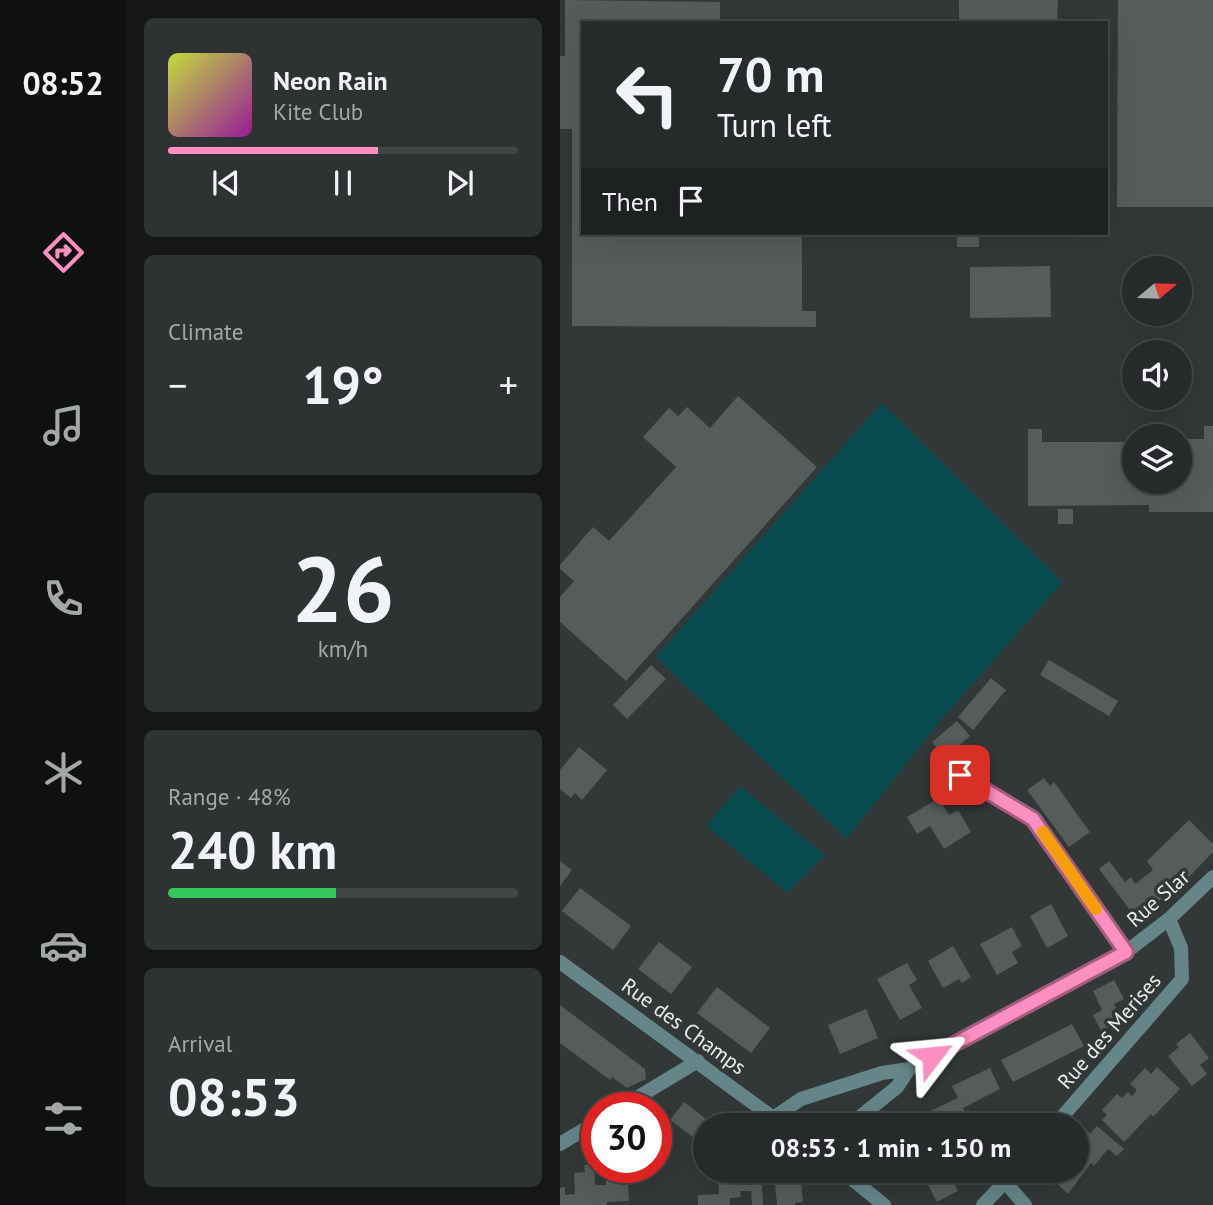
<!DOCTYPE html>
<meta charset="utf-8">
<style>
body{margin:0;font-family:"PT Sans",sans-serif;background:#2e3232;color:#f1f3f6;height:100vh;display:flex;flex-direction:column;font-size:26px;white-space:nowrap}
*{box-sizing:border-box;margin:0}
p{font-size:23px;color:#a4a7a8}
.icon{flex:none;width:38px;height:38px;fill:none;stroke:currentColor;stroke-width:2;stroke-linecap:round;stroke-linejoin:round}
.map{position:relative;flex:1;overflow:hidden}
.panel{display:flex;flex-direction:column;gap:18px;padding:18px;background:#151717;width:434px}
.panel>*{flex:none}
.top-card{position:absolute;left:21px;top:21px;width:527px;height:214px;border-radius:0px;box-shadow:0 7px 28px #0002,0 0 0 2px #424647;background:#262a2a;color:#f1f3f6;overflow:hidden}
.needle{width:46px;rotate:71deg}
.tools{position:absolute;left:562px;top:256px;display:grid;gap:14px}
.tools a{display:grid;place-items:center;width:70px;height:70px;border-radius:50%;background:#262a2a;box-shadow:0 7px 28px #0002,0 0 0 2px #424647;font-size:35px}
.speed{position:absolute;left:21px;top:1092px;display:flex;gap:14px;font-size:35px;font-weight:700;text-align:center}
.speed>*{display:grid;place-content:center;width:91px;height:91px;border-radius:50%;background:#262a2a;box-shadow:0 7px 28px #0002,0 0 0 2px #424647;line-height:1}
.speed .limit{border:10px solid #d22;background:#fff;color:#111}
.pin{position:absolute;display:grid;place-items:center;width:60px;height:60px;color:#fff;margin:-30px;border-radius:14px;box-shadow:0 4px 10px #0006}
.me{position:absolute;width:77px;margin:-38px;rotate:61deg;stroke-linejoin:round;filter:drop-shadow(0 0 5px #0008)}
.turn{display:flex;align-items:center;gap:24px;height:147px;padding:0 21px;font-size:32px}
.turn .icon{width:91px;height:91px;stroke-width:2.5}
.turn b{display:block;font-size:49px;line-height:60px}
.then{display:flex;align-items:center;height:66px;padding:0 21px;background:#0003;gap:14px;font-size:26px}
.big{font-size:52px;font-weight:800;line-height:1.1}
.panel .widget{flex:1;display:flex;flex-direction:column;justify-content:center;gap:10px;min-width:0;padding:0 24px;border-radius:10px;background:#2e3232}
.panel .dial{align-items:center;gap:0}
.dial b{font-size:91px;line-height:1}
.song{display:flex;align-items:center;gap:21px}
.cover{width:84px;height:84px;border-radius:10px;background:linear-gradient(135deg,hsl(70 70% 55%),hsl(300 70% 35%))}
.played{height:7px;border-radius:4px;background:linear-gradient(90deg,#fc8fc1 60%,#424647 60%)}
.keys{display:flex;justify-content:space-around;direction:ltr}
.heat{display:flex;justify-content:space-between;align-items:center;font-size:38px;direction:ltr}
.charge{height:10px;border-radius:5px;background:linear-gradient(90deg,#34c759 48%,#424647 0)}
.trip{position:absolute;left:133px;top:1113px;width:396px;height:70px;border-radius:35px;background:#262a2a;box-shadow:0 7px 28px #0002,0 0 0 2px #424647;font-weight:800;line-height:70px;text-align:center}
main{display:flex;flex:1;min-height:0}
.menu{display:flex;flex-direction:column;width:126px;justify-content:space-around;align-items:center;background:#0f1111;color:#a4a7a8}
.menu .icon{width:49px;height:49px}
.menu .selected{color:#fc8fc1}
.menu b{font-size:32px;color:#f1f3f6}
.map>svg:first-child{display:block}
.green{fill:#084b4f}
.building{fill:#565b5c}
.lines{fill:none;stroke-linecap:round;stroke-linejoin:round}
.service{stroke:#658588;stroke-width:10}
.minor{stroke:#658588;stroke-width:14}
.route-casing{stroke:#a45d7d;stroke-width:18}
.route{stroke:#fc8fc1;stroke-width:12}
.slow{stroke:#f59e0b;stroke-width:12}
.labels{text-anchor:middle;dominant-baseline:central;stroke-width:7;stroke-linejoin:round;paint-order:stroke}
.street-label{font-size:21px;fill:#e8ecec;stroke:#323838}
</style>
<main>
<nav class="menu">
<b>08:52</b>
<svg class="icon selected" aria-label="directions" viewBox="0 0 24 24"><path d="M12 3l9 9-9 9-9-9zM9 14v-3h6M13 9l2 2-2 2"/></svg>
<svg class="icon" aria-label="music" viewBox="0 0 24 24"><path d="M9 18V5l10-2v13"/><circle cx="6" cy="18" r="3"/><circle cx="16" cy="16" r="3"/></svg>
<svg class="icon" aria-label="phone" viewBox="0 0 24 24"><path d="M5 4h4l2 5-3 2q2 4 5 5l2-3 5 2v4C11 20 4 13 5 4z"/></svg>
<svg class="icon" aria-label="climate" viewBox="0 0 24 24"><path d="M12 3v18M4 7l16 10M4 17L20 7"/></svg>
<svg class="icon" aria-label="car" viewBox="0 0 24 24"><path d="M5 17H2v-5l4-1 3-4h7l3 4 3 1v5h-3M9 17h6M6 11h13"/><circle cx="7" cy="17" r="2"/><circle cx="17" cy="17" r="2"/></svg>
<svg class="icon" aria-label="filters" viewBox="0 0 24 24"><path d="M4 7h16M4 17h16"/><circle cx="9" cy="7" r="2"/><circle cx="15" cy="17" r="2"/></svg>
</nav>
<section class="panel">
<div class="widget">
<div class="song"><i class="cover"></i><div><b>Neon Rain</b><p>Kite Club</p></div></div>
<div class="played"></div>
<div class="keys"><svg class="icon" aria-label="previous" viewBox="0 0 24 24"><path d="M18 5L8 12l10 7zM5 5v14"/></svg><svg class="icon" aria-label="pause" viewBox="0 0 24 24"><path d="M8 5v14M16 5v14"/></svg><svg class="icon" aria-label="next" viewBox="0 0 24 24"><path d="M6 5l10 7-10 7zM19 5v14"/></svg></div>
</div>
<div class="widget"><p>Climate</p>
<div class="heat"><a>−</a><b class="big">19°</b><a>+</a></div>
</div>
<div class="widget dial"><b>26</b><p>km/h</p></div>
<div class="widget"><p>Range · 48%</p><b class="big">240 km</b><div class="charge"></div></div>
<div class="widget"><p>Arrival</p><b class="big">08:53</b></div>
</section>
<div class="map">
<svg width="653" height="1205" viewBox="0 0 653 1205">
<rect width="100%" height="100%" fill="#323838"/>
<path class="green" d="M322,403L503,582L382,719L287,839L96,657Z
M180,786L265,855L228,893L147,826Z"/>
<path class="building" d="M5,0L160,2V23H23V233H242V311H256V327L12,326V129H0V56H5Z
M399,0H498L497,23H399Z
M558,0H653V207H557Z
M397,233H419V247H397Z
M490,266L491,317L410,318V267Z
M178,396L257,467L66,681L0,622V597L14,581L0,569V565L33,527L49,541L116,467L83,437L109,408L118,416L127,407L150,428Z
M644,426H653V512H589V505L468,506V429H482V442H574V481H620V439H644Z
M498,509H513V524H498Z
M489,660L558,701L549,716L480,675Z
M91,665L106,679L67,719L53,705Z
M431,678L446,690L413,730L398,717Z
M397,721L410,736L385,757L372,742Z
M19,747L47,770L22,800L15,793L11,798L0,789V770Z
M484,778L490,786L494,782L530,832L509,847L467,790Z
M379,798L389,815L398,810L411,832L384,849L370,826L357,834L347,817Z
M629,820L653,844V852L623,883L576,918L539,869L549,861L565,882L571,877L575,884L593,870L587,861Z
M0,861L12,870L0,886Z
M20,888L71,926L53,950L2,911Z
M491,904L508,936L487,948L470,916Z
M452,927L462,946L452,952L458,963L437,975L420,944Z
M99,942L132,967L111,994L78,969Z
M393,946L411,977L402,983L399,979L383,988L368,961Z
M347,963L357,980L349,985L362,1008L340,1020L317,979Z
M554,980L564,999L554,1004L562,1021L541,1031L533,1015L542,1010L533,991Z
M157,987L210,1028L191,1053L137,1013Z
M0,1005L85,1069L86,1079L67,1088L52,1077L50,1080L0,1043Z
M306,1009L318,1038L280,1054L268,1025Z
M512,1024L524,1046L453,1082L441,1060Z
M630,1033L649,1058L640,1065L647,1074L632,1086L608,1056L619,1047L616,1044Z
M597,1067L620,1089L593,1117L591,1114L564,1142L542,1120L547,1115L542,1110L557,1094L562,1098L568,1092L572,1096L577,1090L570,1084L585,1068L591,1074Z
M430,1068L440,1089L403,1108L409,1119L397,1125H370L364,1114L398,1098L392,1086Z
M124,1102L150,1122L145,1125V1129L137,1140L110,1120Z
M441,1113L448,1125H420Z
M537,1126L564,1149L557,1156L548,1149L534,1166L531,1163L508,1194L488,1175L492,1171H516V1138L525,1128L530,1134Z
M34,1164L35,1185H46V1177L57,1176L56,1167H67L69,1201L47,1202V1205H0V1188L5,1187V1195L15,1194L14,1173L25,1172L24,1165Z
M180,1171H201L203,1205H192L191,1191H180L181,1197L170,1198V1205H138V1195L159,1194L158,1174H180Z
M375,1171H396L389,1174L398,1191L377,1202L368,1185L379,1179Z
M241,1182L243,1202L235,1203V1205H217L215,1184Z"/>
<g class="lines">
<path class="service" d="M400,775L473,819L566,952"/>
<path class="minor" d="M0,962L223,1125
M60,1108L138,1061
M213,1118L241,1099L322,1073L349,1069L566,952L609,919L653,877
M290,1125L337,1087L349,1069
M495,1125L622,979L621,948L609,919
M0,1144L37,1122
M282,1171L324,1205
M445,1182L465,1205
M423,1205L455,1171"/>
</g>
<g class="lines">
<defs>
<path id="route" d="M372,1056L566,952L473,819L400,775"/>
</defs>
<use href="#route" class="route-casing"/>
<use href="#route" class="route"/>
<path class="slow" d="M483,832L536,909"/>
</g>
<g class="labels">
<g class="street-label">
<text transform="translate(598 898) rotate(-41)">Rue Slar</text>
<text transform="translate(124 1026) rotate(36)">Rue des Champs</text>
<text transform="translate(549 1031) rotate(-49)">Rue des Merises</text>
</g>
</g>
</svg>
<div class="tools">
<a><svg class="needle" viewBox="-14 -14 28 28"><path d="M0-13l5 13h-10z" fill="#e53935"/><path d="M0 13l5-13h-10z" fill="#a4a7a8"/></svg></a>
<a><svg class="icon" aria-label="sound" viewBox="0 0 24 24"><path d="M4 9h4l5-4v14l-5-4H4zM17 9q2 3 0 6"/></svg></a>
<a><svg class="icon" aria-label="layers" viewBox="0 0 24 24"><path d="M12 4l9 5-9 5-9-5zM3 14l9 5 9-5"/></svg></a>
</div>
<div class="speed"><div class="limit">30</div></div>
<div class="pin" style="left:400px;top:775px;background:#d93025"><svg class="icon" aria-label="arrive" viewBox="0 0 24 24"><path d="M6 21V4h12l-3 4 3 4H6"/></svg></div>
<svg class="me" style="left:372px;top:1056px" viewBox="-20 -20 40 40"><path d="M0-17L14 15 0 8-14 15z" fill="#fc8fc1" stroke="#fff" stroke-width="4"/></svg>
<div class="trip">08:53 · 1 min · 150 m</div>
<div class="top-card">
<div class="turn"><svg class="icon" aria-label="left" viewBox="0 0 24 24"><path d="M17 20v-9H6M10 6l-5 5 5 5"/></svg><div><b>70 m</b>Turn left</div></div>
<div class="then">Then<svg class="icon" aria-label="arrive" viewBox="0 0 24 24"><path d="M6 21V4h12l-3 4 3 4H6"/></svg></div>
</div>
</div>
</main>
